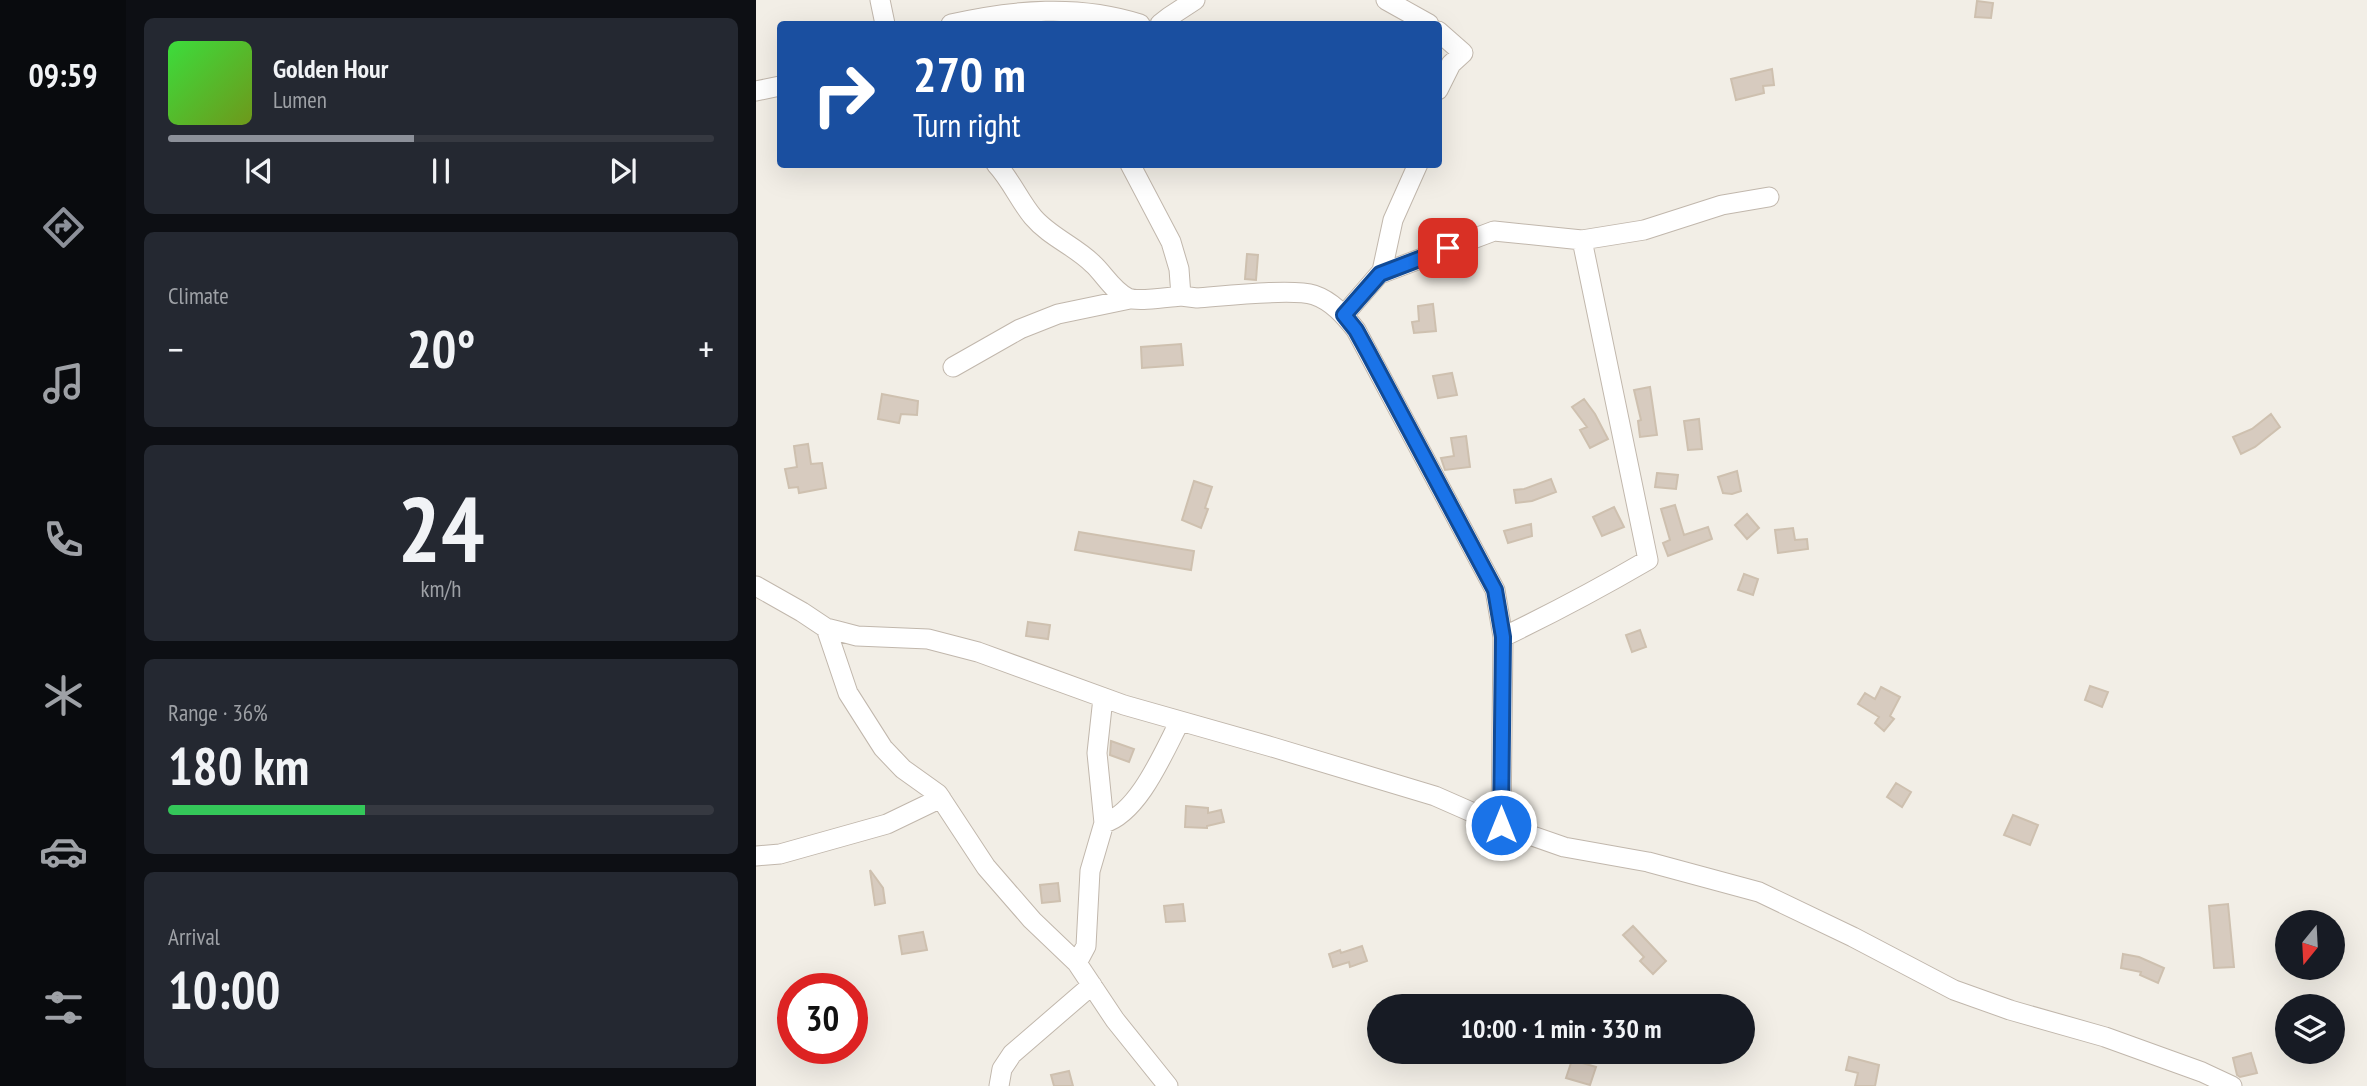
<!DOCTYPE html>
<meta charset="utf-8">
<style>
body{margin:0;font-family:"PT Sans Narrow",sans-serif;background:#242831;color:#f1f3f6;height:100vh;display:flex;flex-direction:column;font-size:26px;white-space:nowrap}
*{box-sizing:border-box;margin:0}
p{font-size:23px;color:#9ea1a6}
.icon{flex:none;width:38px;height:38px;fill:none;stroke:currentColor;stroke-width:2;stroke-linecap:round;stroke-linejoin:round}
.map{position:relative;flex:1;overflow:hidden}
.panel{display:flex;flex-direction:column;gap:18px;padding:18px;background:#0d0f14;width:630px}
.panel>*{flex:none}
.banner{position:absolute;left:21px;top:21px;width:665px;height:147px;border-radius:7px;box-shadow:0 7px 28px #0002;background:#1a4fa0;color:#fff;overflow:hidden}
.needle{width:46px;rotate:198deg}
.buttons{position:absolute;left:1519px;top:910px;display:grid;gap:14px}
.buttons a{display:grid;place-items:center;width:70px;height:70px;border-radius:50%;background:#171b24;box-shadow:0 7px 28px #0002;font-size:35px}
.speed{position:absolute;left:21px;top:973px;display:flex;gap:14px;font-size:35px;font-weight:700;text-align:center}
.speed>*{display:grid;place-content:center;width:91px;height:91px;border-radius:50%;background:#171b24;box-shadow:0 7px 28px #0002;line-height:1}
.speed .limit{border:10px solid #d22;background:#fff;color:#111}
.pin{position:absolute;display:grid;place-items:center;width:60px;height:60px;color:#fff;margin:-30px;border-radius:14px;box-shadow:0 4px 10px #0006}
.me{position:absolute;width:77px;margin:-38px;rotate:0deg;stroke-linejoin:round;filter:drop-shadow(0 0 5px #0008)}
.turn{display:flex;align-items:center;gap:24px;height:147px;padding:0 21px;font-size:32px}
.turn .icon{width:91px;height:91px;stroke-width:2.5}
.turn b{display:block;font-size:49px;line-height:60px}
.big{font-size:52px;font-weight:800;line-height:1.1}
.panel .tile{flex:1;display:flex;flex-direction:column;justify-content:center;gap:10px;min-width:0;padding:0 24px;border-radius:10px;background:#242831}
.panel .dial{align-items:center;gap:0}
.dial b{font-size:91px;line-height:1}
.song{display:flex;align-items:center;gap:21px}
.cover{width:84px;height:84px;border-radius:10px;background:linear-gradient(135deg,hsl(120 70% 55%),hsl(80 70% 35%))}
.played{height:7px;border-radius:4px;background:linear-gradient(90deg,#8c9099 45%,#363941 45%)}
.keys{display:flex;justify-content:space-around;direction:ltr}
.heat{display:flex;justify-content:space-between;align-items:center;font-size:38px;direction:ltr}
.charge{height:10px;border-radius:5px;background:linear-gradient(90deg,#34c759 36%,#363941 0)}
.trip{position:absolute;left:611px;top:994px;width:388px;height:70px;border-radius:35px;background:#171b24;box-shadow:0 7px 28px #0002;font-weight:800;line-height:70px;text-align:center}
main{display:flex;flex:1;min-height:0}
.dock{display:flex;flex-direction:column;width:126px;justify-content:space-around;align-items:center;background:#090b0e;color:#9ea1a6}
.dock .icon{width:49px;height:49px}
.dock .selected{color:#8c9099}
.dock b{font-size:32px;color:#f1f3f6}
.map>svg:first-child{display:block}
.building{fill:#d7cbbf;stroke:#cec0af;stroke-width:2}
.lines{fill:none;stroke-linecap:round;stroke-linejoin:round}
.minor-casing{stroke:#c1b7ac;stroke-width:21}
.minor{stroke:#fff;stroke-width:19}
.route-casing{stroke:#114b97;stroke-width:18}
.route{stroke:#1a73e8;stroke-width:12}
</style>
<main>
<nav class="dock">
<b>09:59</b>
<svg class="icon selected" aria-label="directions" viewBox="0 0 24 24"><path d="M12 3l9 9-9 9-9-9zM9 14v-3h6M13 9l2 2-2 2"/></svg>
<svg class="icon" aria-label="music" viewBox="0 0 24 24"><path d="M9 18V5l10-2v13"/><circle cx="6" cy="18" r="3"/><circle cx="16" cy="16" r="3"/></svg>
<svg class="icon" aria-label="phone" viewBox="0 0 24 24"><path d="M5 4h4l2 5-3 2q2 4 5 5l2-3 5 2v4C11 20 4 13 5 4z"/></svg>
<svg class="icon" aria-label="climate" viewBox="0 0 24 24"><path d="M12 3v18M4 7l16 10M4 17L20 7"/></svg>
<svg class="icon" aria-label="car" viewBox="0 0 24 24"><path d="M5 17H2v-5l4-1 3-4h7l3 4 3 1v5h-3M9 17h6M6 11h13"/><circle cx="7" cy="17" r="2"/><circle cx="17" cy="17" r="2"/></svg>
<svg class="icon" aria-label="filters" viewBox="0 0 24 24"><path d="M4 7h16M4 17h16"/><circle cx="9" cy="7" r="2"/><circle cx="15" cy="17" r="2"/></svg>
</nav>
<section class="panel">
<div class="tile">
<div class="song"><i class="cover"></i><div><b>Golden Hour</b><p>Lumen</p></div></div>
<div class="played"></div>
<div class="keys"><svg class="icon" aria-label="previous" viewBox="0 0 24 24"><path d="M18 5L8 12l10 7zM5 5v14"/></svg><svg class="icon" aria-label="pause" viewBox="0 0 24 24"><path d="M8 5v14M16 5v14"/></svg><svg class="icon" aria-label="next" viewBox="0 0 24 24"><path d="M6 5l10 7-10 7zM19 5v14"/></svg></div>
</div>
<div class="tile"><p>Climate</p>
<div class="heat"><a>−</a><b class="big">20°</b><a>+</a></div>
</div>
<div class="tile dial"><b>24</b><p>km/h</p></div>
<div class="tile"><p>Range · 36%</p><b class="big">180 km</b><div class="charge"></div></div>
<div class="tile"><p>Arrival</p><b class="big">10:00</b></div>
</section>
<div class="map">
<svg width="1611" height="1086" viewBox="0 0 1611 1086">
<rect width="100%" height="100%" fill="#f2eee6"/>
<path class="building" d="M1221,1L1237,3L1235,18L1219,17Z
M1016,69L1018,85L1007,86L1008,93L980,100L975,79Z
M491,254L502,255L500,280L489,279Z
M677,304L680,331L658,333L656,322L663,321L662,306Z
M425,344L427,365L386,368L385,347Z
M696,373L701,395L682,398L677,376Z
M894,387L901,435L884,437L882,421L885,420L878,390Z
M126,394L162,401L161,415L145,414L143,423L122,419Z
M828,399L839,414L852,439L834,448L824,430L831,427L816,407Z
M1515,414L1524,427L1499,447L1485,454L1477,437L1496,429Z
M943,419L946,449L932,450L928,421Z
M710,436L714,467L689,470L685,458L698,456L695,438Z
M52,444L55,464L66,463L70,488L43,493L42,487L33,488L29,469L41,467L38,446Z
M981,471L985,491L976,494L967,493L962,477Z
M901,473L922,475L920,489L899,487Z
M795,479L800,492L776,501L760,503L758,490L768,489Z
M438,481L456,487L449,508L452,509L445,528L426,520Z
M919,505L928,535L952,527L956,539L912,556L907,543L914,540L905,509Z
M858,507L868,527L846,536L837,517Z
M991,514L1003,528L991,539L979,525Z
M775,524L776,536L752,543L748,531Z
M1037,528L1039,540L1051,539L1052,549L1022,553L1019,530Z
M323,532L438,551L435,570L319,550Z
M988,574L1002,579L997,595L982,590Z
M272,622L294,625L292,639L270,636Z
M884,630L890,647L876,652L870,635Z
M1334,686L1352,692L1346,707L1329,700Z
M1125,687L1144,697L1134,716L1138,719L1128,731L1119,723L1123,717L1102,704L1109,693L1119,699Z
M355,741L378,749L373,762L354,755Z
M1140,783L1155,792L1146,807L1131,797Z
M430,806L452,808V813L465,810L468,822L451,826V828L429,827Z
M1257,815L1282,825L1274,845L1248,835Z
M114,870L127,888L129,903L119,905Z
M302,883L304,901L286,903L284,885Z
M427,904L429,921L410,922L408,906Z
M1472,904L1478,967L1458,968L1453,906Z
M877,926L910,961L897,974L884,961L888,957L867,935Z
M167,932L171,950L146,954L143,936Z
M606,946L611,961L594,967L593,962L577,967L573,954L584,950L585,953Z
M1367,954L1383,957L1408,968L1402,983L1384,975L1385,972L1365,968Z
M1495,1053L1501,1073L1484,1077L1481,1075L1477,1058Z
M1093,1057L1123,1065L1119,1086H1099L1102,1073L1090,1070Z
M816,1060L840,1067L834,1085L810,1078Z
M313,1071L317,1086H298L295,1075Z"/>
<g class="lines">
<defs>
<path id="minor" d="M124,0L129,24
M630,0L673,24
M195,24C257,10 322,4 384,24
M404,24L413,17L439,0
M682,31L707,53L695,64L682,90
M0,91L24,86
M240,164C255,180 263,200 277,217C294,237 319,246 337,264C348,274 357,291 372,298C382,302 413,297 425,296
M374,164L415,242L423,269L425,296L441,298C468,296 536,288 558,295C576,301 589,316 600,330L739,590L747,637L745,825
M624,274L738,231L826,240L888,230L966,205L1013,197
M588,315L626,271L637,220L662,164
M197,367L264,329L302,314L374,299
M0,586L46,612L70,628L82,631L101,636L172,639L222,652L368,705L516,747L679,796L745,825L808,847L892,862L1003,892L1097,937L1198,990L1254,1010L1349,1037L1446,1072L1476,1086
M70,628L92,693L127,748L147,769L182,794L230,867L276,920L321,963L359,1020L412,1086
M747,637C797,613 844,588 892,560L826,240
M348,823C383,813 408,751 424,721
M0,856L24,854L131,824L185,798
M321,963L330,946L334,871L348,823L341,753L347,698
M243,1086L246,1069L256,1054L336,985"/>
</defs>
<use href="#minor" class="minor-casing"/>
<use href="#minor" class="minor"/>
</g>
<g class="lines">
<defs>
<path id="route" d="M692,248L624,274L588,315L600,330L612,352L739,590L747,637L745,825"/>
</defs>
<use href="#route" class="route-casing"/>
<use href="#route" class="route"/>
</g>
</svg>
<div class="buttons">
<a><svg class="needle" viewBox="-14 -14 28 28"><path d="M0-13l5 13h-10z" fill="#e53935"/><path d="M0 13l5-13h-10z" fill="#9ea1a6"/></svg></a>
<a><svg class="icon" aria-label="layers" viewBox="0 0 24 24"><path d="M12 4l9 5-9 5-9-5zM3 14l9 5 9-5"/></svg></a>
</div>
<div class="speed"><div class="limit">30</div></div>
<div class="pin" style="left:692px;top:248px;background:#d93025"><svg class="icon" aria-label="arrive" viewBox="0 0 24 24"><path d="M6 21V4h12l-3 4 3 4H6"/></svg></div>
<svg class="me" style="left:745px;top:825px" viewBox="-20 -20 40 40"><circle r="17" fill="#1a73e8" stroke="#fff" stroke-width="3"/><path d="M0-11L8 9 0 5-8 9z" fill="#fff"/></svg>
<div class="trip">10:00 · 1 min · 330 m</div>
<div class="banner">
<div class="turn"><svg class="icon" aria-label="right" viewBox="0 0 24 24"><path d="M7 20v-9h11M14 6l5 5-5 5"/></svg><div><b>270 m</b>Turn right</div></div>
</div>
</div>
</main>
